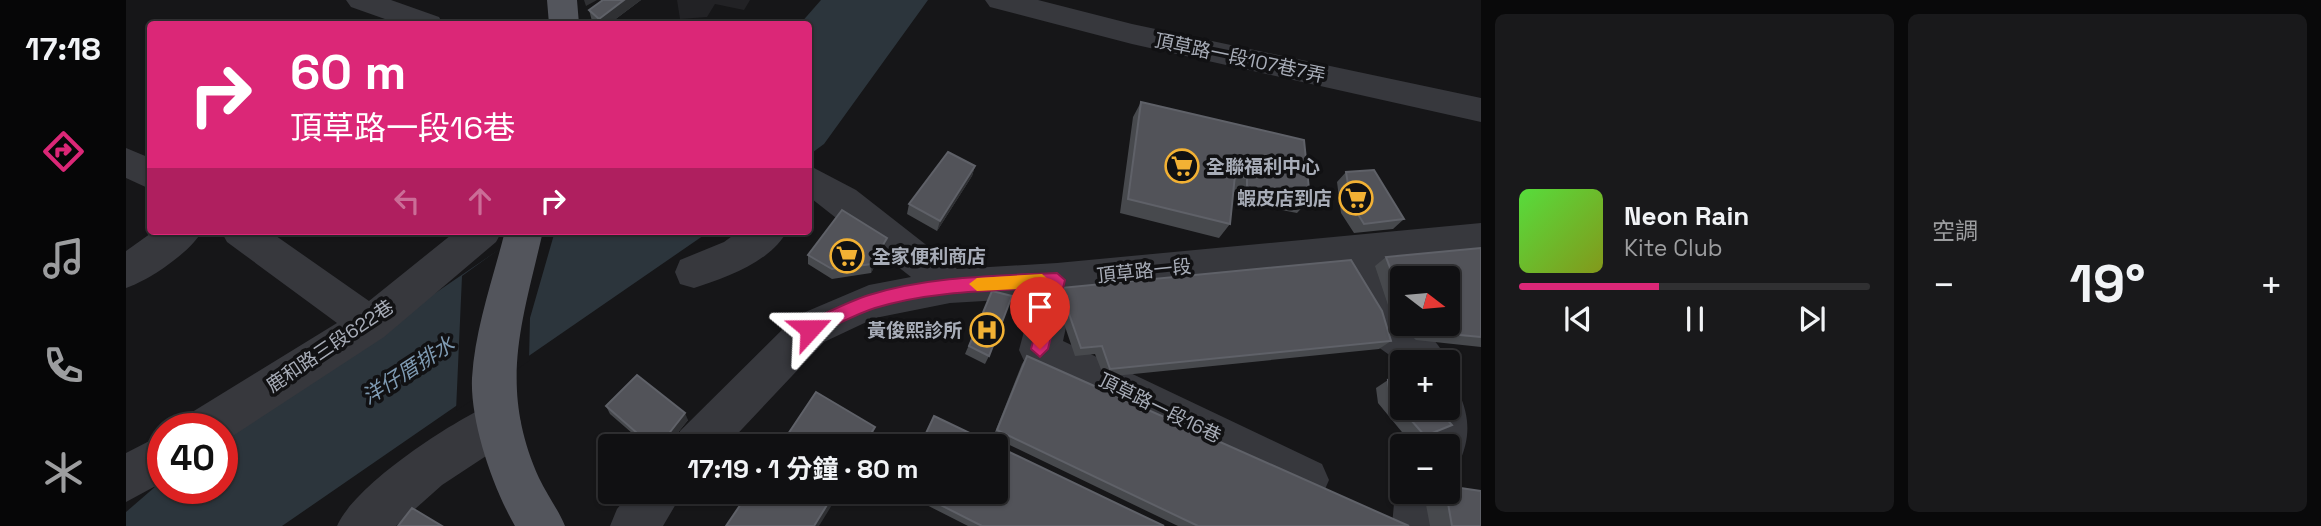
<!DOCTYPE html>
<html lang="zh-TW">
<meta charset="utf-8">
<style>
body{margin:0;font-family:"Space Grotesk","Noto Sans TC",sans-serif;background:#19191b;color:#f1f3f6;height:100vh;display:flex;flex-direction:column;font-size:26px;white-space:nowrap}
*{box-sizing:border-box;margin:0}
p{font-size:23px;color:#9c9d9f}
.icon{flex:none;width:38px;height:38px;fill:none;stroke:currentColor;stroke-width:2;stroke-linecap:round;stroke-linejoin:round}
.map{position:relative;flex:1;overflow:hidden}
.drawer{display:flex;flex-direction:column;gap:14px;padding:14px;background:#09090a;width:840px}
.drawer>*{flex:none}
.banner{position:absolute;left:21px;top:21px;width:665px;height:214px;border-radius:7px;box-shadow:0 2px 5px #0004,0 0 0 2px #303032;background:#db2777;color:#fff;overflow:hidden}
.needle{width:46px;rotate:106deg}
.controls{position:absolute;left:1264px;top:266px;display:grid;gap:14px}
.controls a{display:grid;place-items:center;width:70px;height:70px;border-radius:7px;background:#101012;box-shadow:0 2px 5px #0004,0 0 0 2px #303032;font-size:35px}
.speed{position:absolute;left:21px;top:413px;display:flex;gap:14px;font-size:35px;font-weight:700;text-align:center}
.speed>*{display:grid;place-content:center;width:91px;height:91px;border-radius:50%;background:#101012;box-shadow:0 2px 5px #0004,0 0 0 2px #303032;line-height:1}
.speed .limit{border:10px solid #d22;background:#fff;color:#111}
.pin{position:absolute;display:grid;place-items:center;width:60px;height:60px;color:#fff;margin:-72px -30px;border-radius:50% 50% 50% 0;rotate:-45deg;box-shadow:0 0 7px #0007}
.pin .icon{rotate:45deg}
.me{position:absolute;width:77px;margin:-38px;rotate:66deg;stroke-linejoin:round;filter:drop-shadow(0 0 5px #0008)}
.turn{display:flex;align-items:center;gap:24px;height:147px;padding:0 28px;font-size:32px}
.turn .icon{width:91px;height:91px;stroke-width:2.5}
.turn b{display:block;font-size:49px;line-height:60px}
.lanes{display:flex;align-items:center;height:66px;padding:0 28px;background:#0003;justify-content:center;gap:35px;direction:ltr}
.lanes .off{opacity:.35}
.big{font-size:52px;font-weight:700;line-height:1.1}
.drawer .widget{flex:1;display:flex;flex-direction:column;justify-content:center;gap:10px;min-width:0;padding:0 24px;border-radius:10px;background:#19191b}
.song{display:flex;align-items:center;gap:21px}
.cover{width:84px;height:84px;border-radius:10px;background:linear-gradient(135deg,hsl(110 70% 55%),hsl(70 70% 35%))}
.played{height:7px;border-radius:4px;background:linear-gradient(90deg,#db2777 40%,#303032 40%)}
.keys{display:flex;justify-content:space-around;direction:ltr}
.heat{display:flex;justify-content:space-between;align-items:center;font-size:38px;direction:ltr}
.drawer .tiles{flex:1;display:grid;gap:14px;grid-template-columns:repeat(2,1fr)}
.trip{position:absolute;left:472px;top:434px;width:410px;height:70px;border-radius:7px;background:#101012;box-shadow:0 2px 5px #0004,0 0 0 2px #303032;font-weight:700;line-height:70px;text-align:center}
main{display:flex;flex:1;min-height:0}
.dock{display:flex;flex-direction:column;width:126px;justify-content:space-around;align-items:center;background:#060607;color:#9c9d9f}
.dock .icon{width:49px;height:49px}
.dock .current{color:#db2777}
.dock b{font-size:32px;color:#f1f3f6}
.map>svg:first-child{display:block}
.built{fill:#222225}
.water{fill:#2c353c}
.pier{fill:#161618}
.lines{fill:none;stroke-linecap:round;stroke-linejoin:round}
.minor{fill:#37383d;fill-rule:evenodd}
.major{fill:#53555c;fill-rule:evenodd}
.wall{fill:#47494d;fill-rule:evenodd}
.shaded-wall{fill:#2f3033}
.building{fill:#525359;stroke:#5f6168;stroke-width:2}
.route{fill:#db2777;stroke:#8e194d;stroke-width:2}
.slow{fill:#f59e0b}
.labels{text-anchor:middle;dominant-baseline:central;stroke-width:7;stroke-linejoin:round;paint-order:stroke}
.street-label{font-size:19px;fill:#a8adb8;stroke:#111113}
.poi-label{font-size:19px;font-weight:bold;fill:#a8adb8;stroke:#111113;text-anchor:start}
.water-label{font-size:21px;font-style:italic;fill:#7f9bb3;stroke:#111113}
</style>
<main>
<nav class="dock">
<b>17:18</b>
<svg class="icon current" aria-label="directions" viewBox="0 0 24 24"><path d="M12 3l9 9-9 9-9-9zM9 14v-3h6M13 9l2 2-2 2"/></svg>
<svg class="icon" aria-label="music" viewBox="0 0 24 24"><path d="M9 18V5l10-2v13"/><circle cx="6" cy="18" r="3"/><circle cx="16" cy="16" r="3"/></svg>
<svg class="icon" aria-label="phone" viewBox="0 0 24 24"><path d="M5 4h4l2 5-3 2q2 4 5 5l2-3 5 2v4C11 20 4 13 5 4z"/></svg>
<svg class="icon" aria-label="climate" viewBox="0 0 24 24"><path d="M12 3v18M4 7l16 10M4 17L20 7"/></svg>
</nav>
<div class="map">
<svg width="1355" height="526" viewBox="0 0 1355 526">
<rect width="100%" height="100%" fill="#161618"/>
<path class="built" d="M551,0H624L618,10L589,4L581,17L554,19Z"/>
<path class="water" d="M695,0H802L698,144L683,155L682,24H674Z
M400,231H584L156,526H0V512L37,480V488H96V439Z"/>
<path class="pier" d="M398,231H429L404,318L403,361L330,411L336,276Z"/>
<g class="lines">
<path class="minor" d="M220,0H265L313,17L317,24H273L225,7Z
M859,0H912L1006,24L1355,98V122L1006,44L864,7Z
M0,148L24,158V189L0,178Z
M688,168L730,190L831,269L931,263L1355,223V253L1258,263L1276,324C1298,324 1313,343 1322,362L1321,364H1276L1241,339L1220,267L947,295L937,341L1196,464L1203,480L1196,496L1180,503L899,363L893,350L907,298L824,303L749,318L698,342L600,446H548L554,431L670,316L743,285L785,277L686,199L682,200V170Z
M28,231H76C65,252 22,281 0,288V251Z
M95,231H143L243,301L330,231H376L370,242L258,337L96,443V429H57L63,414L211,323L101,242Z
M613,231H661C645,262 599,278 568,288L554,284L549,272L554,260L598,242Z
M1321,389L1333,393C1344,418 1344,437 1334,461L1321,466V446H1296L1299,432L1296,408H1321Z
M373,401L389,407L395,422L389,437L316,485L270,526H211C229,484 330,418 373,401Z
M37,434V482L0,502V453Z
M1276,476V492H1315L1314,526H1266L1269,492Z
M505,492H557L537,526H484L491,509Z"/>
<path class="major" d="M421,0H451L453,24H423Z
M379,231H417C396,323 372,386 413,478C421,495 432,509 439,526H389C367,488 344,422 346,378C349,328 367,279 379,231Z"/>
</g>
<path class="wall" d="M477,0H515L483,24H470L466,21L463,10Z
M1015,102L1184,199L1171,213L1110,201V192H1107L1104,224L1093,238L994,213L1007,117Z
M849,166L846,176L811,231L781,214L783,204Z
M1220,172L1278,219L1267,229L1228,233L1215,213L1211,182Z
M761,238L759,247L745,273L706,279L682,264V255Z
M1355,248V347L1290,340L1267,320L1249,266L1260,257ZM1276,278L1321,324H1276Z
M934,288L1265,341L1253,349L978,377L969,354L949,356L929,297Z
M866,291L863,356L859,364L839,354Z
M901,356L1282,526H1052L867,437L896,364Z
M1262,380L1326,425L1285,443L1252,403L1250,388Z
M480,406L562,420L541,446H521L484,414Z
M775,492H870L1038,526H842Z
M1303,492H1321L1355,526H1304L1298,494Z"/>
<path class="shaded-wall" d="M458,0H471L460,6Z
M498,0H515L483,24H475L473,19Z
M849,166L846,176L811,231L814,221Z
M761,238L759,247L745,273L746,264Z
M559,413L562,420L541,446H533Z
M1326,425L1312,432L1285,443L1299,436Z
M749,427L746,439L741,446H737Z
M709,492H714L693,526H688Z"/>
<path class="building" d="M477,0H498L473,19L463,10Z
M1015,102L1178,140L1184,199L1121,187V178L1109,175L1104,224L1002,199Z
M822,152L849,166L814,221L783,204Z
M1248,170L1278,219L1238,224L1225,203L1220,172Z
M716,210L761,238L746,264L706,269L682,255Z
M1355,248V337L1302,332L1294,324H1321V278H1276V300L1260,257Z
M1225,260L1256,311L1265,341L984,369L976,346L955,348L934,288Z
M866,291L886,296L863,356L843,346Z
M901,356L1283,526H1072L871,430Z
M511,375L559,413L533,446H526L480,406Z
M1262,380L1276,383V408H1311L1326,425L1299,436L1264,396Z
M690,392L749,427L737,446H654Z
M808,416L1038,526H856L789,492H870V446H794Z
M1321,486L1355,491V526H1326L1320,492H1321Z
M623,492H709L688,526H600Z
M286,508L316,526H272Z"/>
<path class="route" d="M931,273L939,280L922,349L914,357L905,349L921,288C863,291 805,291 749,308C727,315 706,328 684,336L676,329L678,323C699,314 721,302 743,295C804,276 868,276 931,273Z"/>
<path class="slow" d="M916,274L924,281L916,288L851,291L843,284L851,278Z"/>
<defs>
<symbol id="supermarket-ring" viewBox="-11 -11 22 22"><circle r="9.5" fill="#111113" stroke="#f2b134" stroke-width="1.5"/><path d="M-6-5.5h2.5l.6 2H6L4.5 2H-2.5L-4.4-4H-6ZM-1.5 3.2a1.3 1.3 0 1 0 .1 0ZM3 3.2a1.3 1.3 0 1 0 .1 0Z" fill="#f2b134"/></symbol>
<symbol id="hospital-ring" viewBox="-11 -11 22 22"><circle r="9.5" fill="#111113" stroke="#f2b134" stroke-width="1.5"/><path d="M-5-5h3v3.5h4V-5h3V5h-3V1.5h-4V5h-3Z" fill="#f2b134"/></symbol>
</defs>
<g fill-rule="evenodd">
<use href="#supermarket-ring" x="1037" y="147" width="38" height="38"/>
<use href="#supermarket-ring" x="1211" y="179" width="38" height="38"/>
<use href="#supermarket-ring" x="702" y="237" width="38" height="38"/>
<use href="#hospital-ring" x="842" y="311" width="38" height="38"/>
</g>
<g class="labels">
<g class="street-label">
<text transform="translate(1114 58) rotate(12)">頂草路一段107巷7弄</text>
<text transform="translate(1018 271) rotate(-6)">頂草路一段</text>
<text transform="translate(204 346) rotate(-34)">鹿和路三段622巷</text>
<text transform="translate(1034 408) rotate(26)">頂草路一段16巷</text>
</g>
<g class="poi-label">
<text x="1080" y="166">全聯福利中心</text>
<text x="1206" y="198" text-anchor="end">蝦皮店到店</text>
<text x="746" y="256">全家便利商店</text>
<text x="836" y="330" text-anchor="end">黃俊熙診所</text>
</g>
<g class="water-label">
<text transform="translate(282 370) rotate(-33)">洋仔厝排水</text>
</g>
</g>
</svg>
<div class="controls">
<a><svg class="needle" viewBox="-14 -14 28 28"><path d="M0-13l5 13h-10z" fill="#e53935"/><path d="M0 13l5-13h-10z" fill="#9c9d9f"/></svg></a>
<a>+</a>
<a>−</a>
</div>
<div class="speed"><div class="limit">40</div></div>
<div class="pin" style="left:914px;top:349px;background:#d93025"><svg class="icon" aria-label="arrive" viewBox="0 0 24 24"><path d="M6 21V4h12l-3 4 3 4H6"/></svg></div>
<svg class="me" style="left:684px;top:329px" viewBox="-20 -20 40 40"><path d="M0-17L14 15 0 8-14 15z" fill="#db2777" stroke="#fff" stroke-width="4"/></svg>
<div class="trip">17:19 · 1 分鐘 · 80 m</div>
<div class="banner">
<div class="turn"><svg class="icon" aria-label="right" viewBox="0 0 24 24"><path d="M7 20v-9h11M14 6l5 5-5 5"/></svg><div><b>60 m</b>頂草路一段16巷</div></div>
<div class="lanes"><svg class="icon off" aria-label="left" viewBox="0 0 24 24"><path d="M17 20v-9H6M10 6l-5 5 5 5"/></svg><svg class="icon off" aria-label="ahead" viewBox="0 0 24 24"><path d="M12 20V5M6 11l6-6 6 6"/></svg><svg class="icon" aria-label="right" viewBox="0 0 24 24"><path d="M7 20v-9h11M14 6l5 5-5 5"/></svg></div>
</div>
</div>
<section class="drawer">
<div class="tiles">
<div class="widget">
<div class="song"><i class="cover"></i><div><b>Neon Rain</b><p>Kite Club</p></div></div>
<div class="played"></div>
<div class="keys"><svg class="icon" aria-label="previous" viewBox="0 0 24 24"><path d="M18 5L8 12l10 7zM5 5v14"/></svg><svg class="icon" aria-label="pause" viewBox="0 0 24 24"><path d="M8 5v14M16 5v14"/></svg><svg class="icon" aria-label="next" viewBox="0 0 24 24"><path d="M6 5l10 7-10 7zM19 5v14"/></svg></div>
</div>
<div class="widget"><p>空調</p>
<div class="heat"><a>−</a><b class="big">19°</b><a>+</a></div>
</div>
</div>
</section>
</main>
